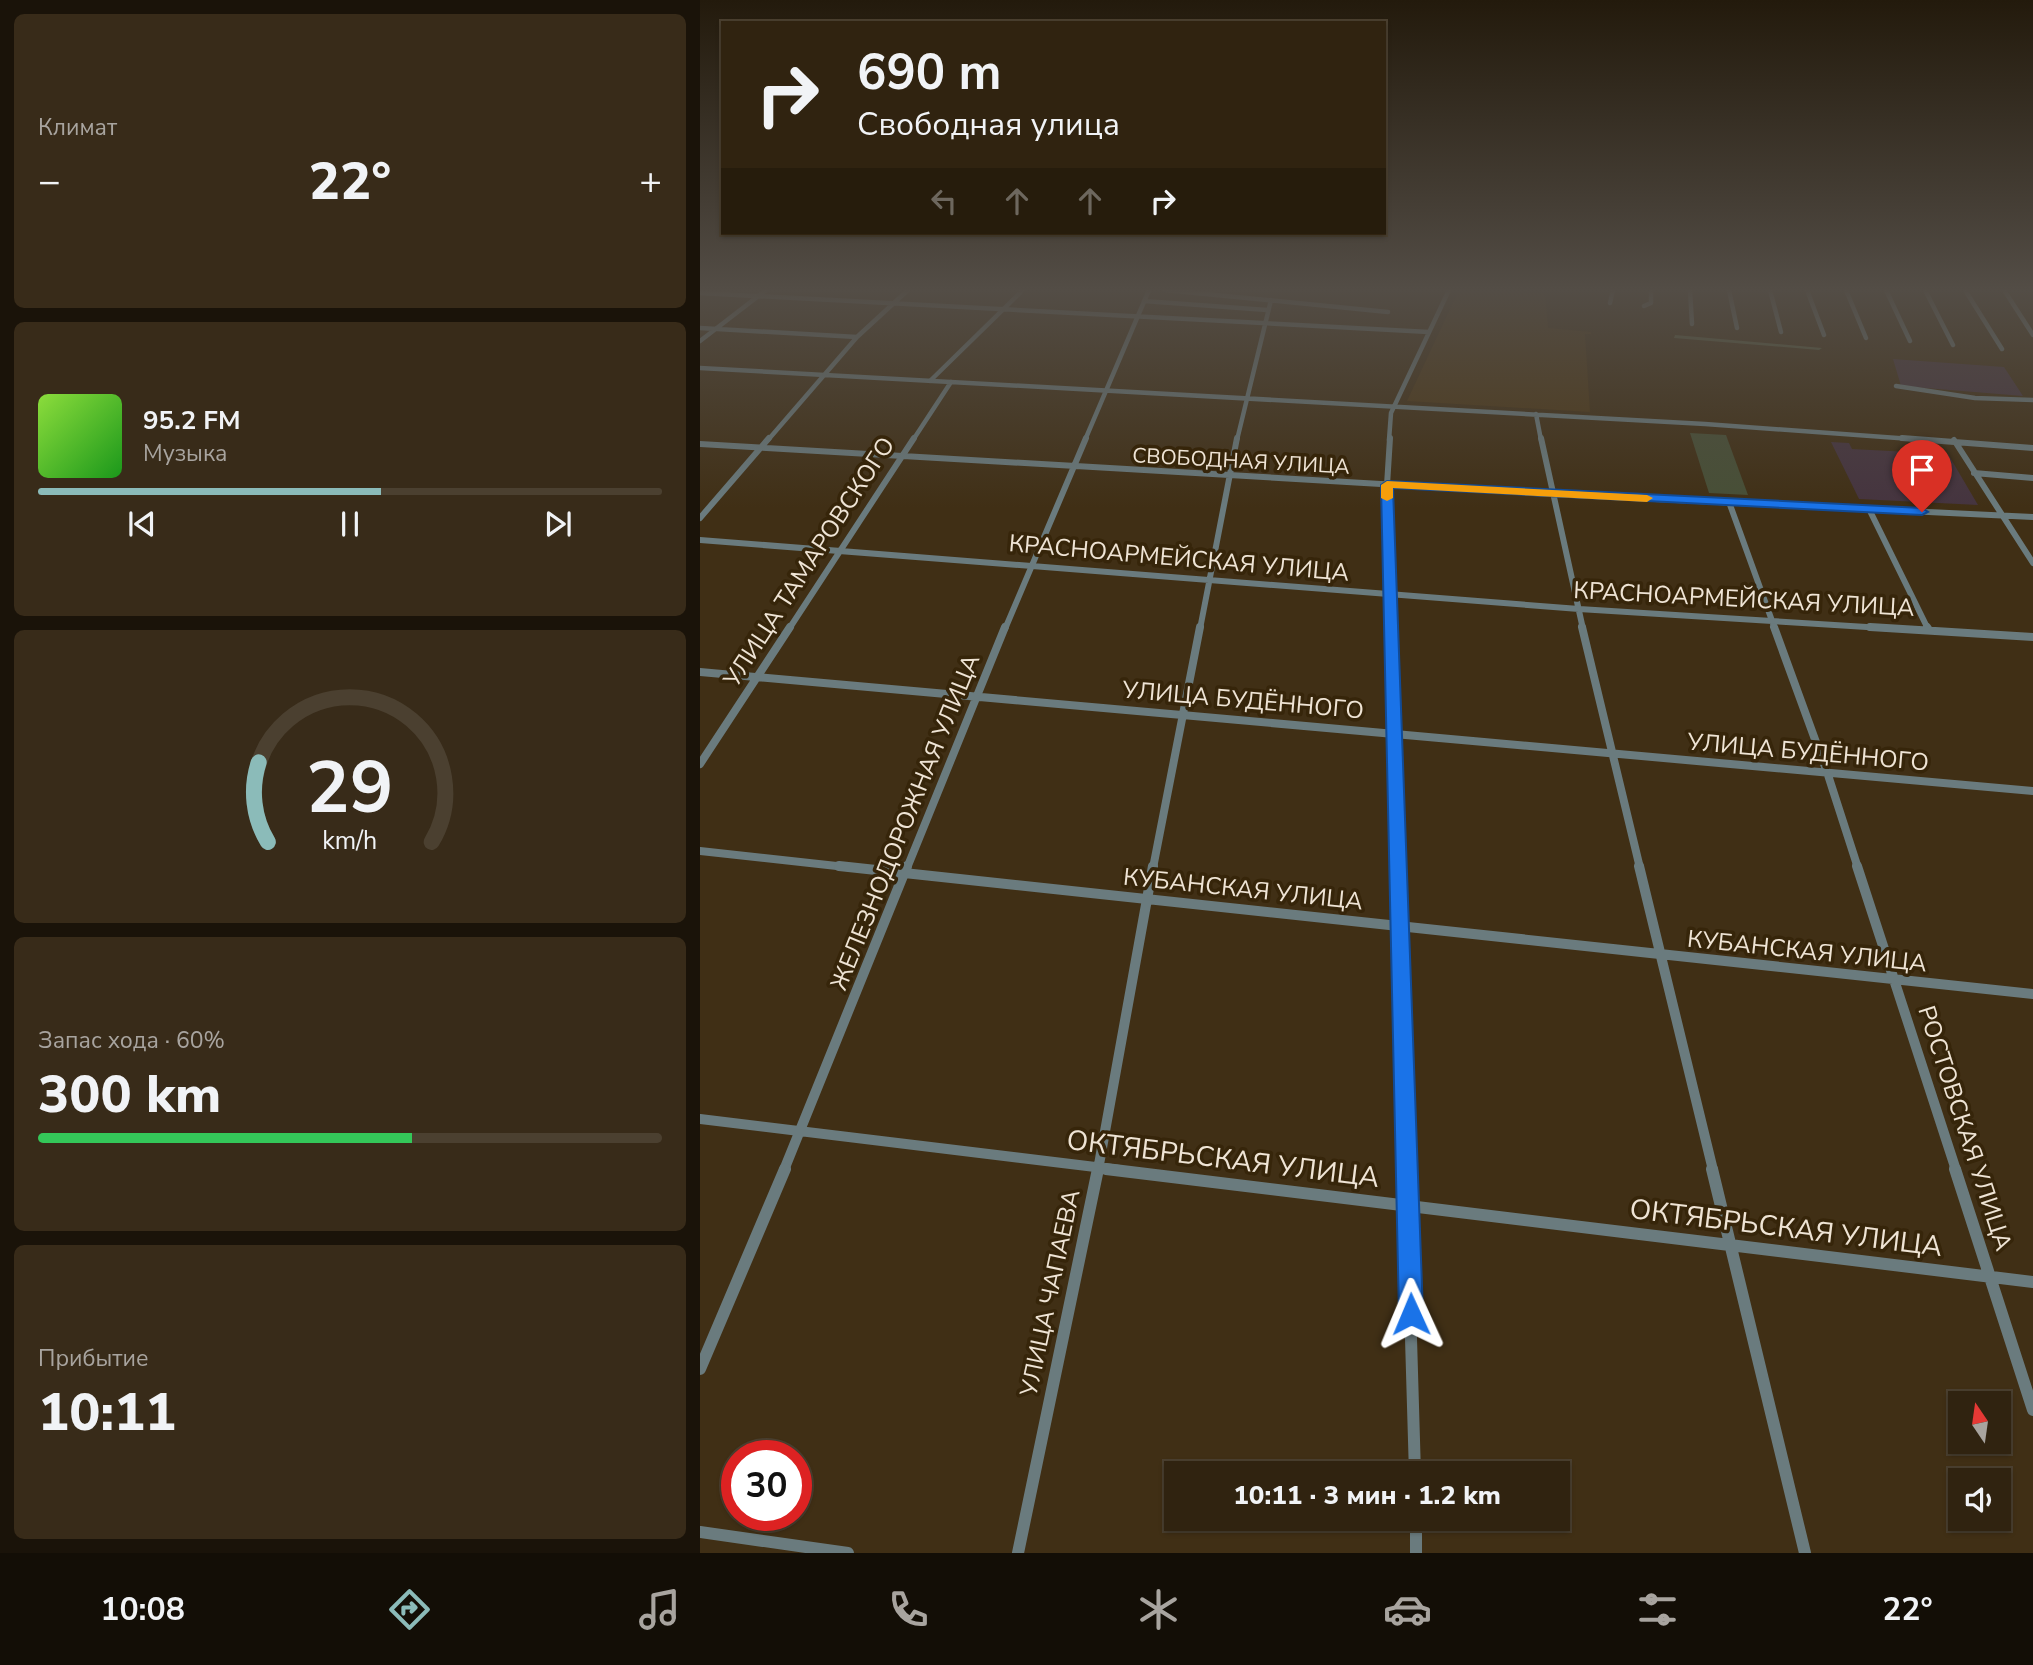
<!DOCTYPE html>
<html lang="ru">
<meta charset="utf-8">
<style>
body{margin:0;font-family:"Nunito Sans",sans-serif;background:#382b19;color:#f1f3f6;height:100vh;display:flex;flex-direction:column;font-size:26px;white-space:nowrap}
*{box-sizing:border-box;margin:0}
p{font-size:23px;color:#a8a49f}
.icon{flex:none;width:38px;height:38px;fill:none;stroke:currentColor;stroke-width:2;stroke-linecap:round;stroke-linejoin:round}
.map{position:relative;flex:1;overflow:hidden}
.panel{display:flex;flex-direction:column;gap:14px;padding:14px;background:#1a1309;width:700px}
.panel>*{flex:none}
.banner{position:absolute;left:21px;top:21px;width:665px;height:214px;border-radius:0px;box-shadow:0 2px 5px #0004,0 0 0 2px #4b4030;background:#302310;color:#f1f3f6;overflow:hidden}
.needle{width:46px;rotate:347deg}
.controls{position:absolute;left:1248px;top:1391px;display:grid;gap:14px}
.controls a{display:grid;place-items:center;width:63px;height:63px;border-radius:0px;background:#302310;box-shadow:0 2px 5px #0004,0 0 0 2px #4b4030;font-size:35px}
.speed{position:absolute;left:21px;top:1440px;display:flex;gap:14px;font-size:35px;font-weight:700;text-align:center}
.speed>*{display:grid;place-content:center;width:91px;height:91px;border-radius:50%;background:#302310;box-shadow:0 2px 5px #0004,0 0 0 2px #4b4030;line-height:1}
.speed .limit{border:10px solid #d22;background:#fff;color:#111}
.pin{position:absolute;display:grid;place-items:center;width:60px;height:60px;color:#fff;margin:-72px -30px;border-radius:50% 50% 50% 0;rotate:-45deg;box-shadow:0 0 7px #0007}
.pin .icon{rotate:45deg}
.me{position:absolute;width:77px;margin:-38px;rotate:359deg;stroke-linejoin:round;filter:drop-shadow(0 0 5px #0008)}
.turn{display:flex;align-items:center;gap:24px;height:147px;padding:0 21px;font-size:32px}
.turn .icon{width:91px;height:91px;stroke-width:2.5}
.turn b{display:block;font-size:49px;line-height:60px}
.lanes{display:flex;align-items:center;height:66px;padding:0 21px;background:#0003;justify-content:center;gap:35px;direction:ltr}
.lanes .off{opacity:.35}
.big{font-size:52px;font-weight:800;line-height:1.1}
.panel .widget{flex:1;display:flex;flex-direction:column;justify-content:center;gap:10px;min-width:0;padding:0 24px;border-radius:10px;background:#382b19}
.panel .dial{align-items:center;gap:0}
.dial svg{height:182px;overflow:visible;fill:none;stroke:#4b4030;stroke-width:7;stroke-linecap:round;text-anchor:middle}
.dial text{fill:#f1f3f6;stroke:none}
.song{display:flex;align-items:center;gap:21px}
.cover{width:84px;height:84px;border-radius:10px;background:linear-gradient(135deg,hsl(90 70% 55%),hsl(120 70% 35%))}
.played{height:7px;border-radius:4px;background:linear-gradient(90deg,#8bbbb9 55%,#4b4030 55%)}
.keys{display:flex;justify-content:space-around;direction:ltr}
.heat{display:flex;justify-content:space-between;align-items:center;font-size:38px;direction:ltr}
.charge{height:10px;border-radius:5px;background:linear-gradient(90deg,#34c759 60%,#4b4030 0)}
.trip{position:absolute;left:464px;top:1461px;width:406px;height:70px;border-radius:0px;background:#302310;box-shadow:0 2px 5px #0004,0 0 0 2px #4b4030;font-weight:800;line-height:70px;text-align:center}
.menu{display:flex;height:112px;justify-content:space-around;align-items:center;background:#130e06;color:#a8a49f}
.menu .icon{width:49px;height:49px}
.menu .on{color:#8bbbb9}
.menu b{font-size:32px;color:#f1f3f6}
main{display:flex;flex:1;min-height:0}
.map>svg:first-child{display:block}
.built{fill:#4c3715}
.education{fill:#45343f}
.green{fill:#474f36}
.forest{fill:#596246}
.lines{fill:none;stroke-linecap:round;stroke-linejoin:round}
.minor-far4{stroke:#6a7b7e;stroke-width:4.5}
.minor-far3{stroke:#6a7b7e;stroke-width:6}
.minor-far2{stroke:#6a7b7e;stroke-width:8}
.minor-far1{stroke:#6a7b7e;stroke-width:10}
.minor{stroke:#6a7b7e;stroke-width:12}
.route{fill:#1a73e8;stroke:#114b97;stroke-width:2}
.slow{fill:#f59e0b}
.labels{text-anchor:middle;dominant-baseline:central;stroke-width:7;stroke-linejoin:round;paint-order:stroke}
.far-street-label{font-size:21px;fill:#efe4d5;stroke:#36250a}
.street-label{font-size:24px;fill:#efe4d5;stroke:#36250a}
.near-street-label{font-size:28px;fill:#efe4d5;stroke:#36250a}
</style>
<main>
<section class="panel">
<div class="widget"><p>Климат</p>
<div class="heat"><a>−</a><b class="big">22°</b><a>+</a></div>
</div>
<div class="widget">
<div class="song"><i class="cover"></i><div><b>95.2 FM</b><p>Музыка</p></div></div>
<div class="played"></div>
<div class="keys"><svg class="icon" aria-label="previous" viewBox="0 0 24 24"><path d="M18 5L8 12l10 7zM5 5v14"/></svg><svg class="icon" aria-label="pause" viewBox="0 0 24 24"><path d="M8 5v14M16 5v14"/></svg><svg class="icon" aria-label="next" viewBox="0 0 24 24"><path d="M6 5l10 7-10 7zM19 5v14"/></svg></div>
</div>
<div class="widget dial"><svg viewBox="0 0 100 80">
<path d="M14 69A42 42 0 1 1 86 69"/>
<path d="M14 69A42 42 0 0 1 10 34" stroke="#8bbbb9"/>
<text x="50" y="56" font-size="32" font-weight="700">29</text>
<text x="50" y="72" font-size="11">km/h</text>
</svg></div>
<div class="widget"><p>Запас хода · 60%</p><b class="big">300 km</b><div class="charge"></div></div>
<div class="widget"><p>Прибытие</p><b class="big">10:11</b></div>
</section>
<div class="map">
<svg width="1333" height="1553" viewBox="0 0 1333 1553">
<rect width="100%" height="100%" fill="#402f15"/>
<path class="built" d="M759,290L845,293L848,328L891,332V334H885L890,412L707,401Z"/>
<path class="education" d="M1193,359L1304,367L1323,396L1201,386Z
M1131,442L1149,443L1152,449L1248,454L1278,505L1159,499Z"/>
<path class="green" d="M990,433L1026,435L1048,495L1009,493Z"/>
<path class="forest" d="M975,335L1122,348L1119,350L974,338Z"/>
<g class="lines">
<path class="minor-far4" d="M465,290L688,312
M990,290L992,324
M1029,290L1037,328
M1070,290L1081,332
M1107,290L1124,335
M1146,290L1166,338
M1186,290L1210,341
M1225,290L1253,345
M1265,290L1302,349
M1304,290L1333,335
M0,293L729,332
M444,301L567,310
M910,303L913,290
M944,306L951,303V290
M0,328L157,337
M0,341L66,290
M0,368L1005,424L1225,440
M230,381L323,290
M1196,386L1275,398L1333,400
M836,414L841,440
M68,440L157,337L208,290
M213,440L251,382
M385,440L449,290
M537,440L571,300
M689,440L691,413L749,290"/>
<path class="minor-far3" d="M690,438L687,485L691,629
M841,438L883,629
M1202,438L1333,448
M1254,440L1333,563
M0,444L851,494L1333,517
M1274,473L1333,478
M1029,502L1075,629
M1169,509L1228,629
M0,518L69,438
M0,540L879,609L1199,629
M89,629L214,438
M305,629L386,438
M500,629L537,438"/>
<path class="minor-far2" d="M691,627L698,868
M882,627L940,868
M1074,627L1128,775L1158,868
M1170,627L1333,637
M1227,627L1229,630
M0,672L1333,791
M0,764L90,627
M0,851L155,868
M207,868L305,627
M453,868L500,627"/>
<path class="minor-far1" d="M139,866L1333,994
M698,866L706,1170
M939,866L1013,1170
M1157,866L1256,1170
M0,1119L420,1170
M84,1170L207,866
M398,1170L453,866"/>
<path class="minor" d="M406,1169L1333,1282
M706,1169L715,1474
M1012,1169L1105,1553
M1255,1169L1333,1410
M0,1369L85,1169
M716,1519V1553
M0,1532L148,1553
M318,1553L398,1169"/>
</g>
<linearGradient id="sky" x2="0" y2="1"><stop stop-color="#231a0c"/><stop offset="0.57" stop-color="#534d46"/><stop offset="1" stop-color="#534d46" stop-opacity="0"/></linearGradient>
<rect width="1333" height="508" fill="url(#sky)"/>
<path class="route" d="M687,481L1222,508L1228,512L1222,515L693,488L723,1314L719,1322L711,1326L702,1322L699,1314L681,485Z"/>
<path class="slow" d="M687,481L947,495L953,498L947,502L693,488V498L687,501L681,498V485Z"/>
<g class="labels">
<g class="far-street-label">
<text transform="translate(541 461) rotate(3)">СВОБОДНАЯ УЛИЦА</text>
</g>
<g class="street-label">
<text transform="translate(479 558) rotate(5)">КРАСНОАРМЕЙСКАЯ УЛИЦА</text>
<text transform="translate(109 562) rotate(-57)">УЛИЦА ТАМАРОВСКОГО</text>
<text transform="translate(1044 599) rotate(3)">КРАСНОАРМЕЙСКАЯ УЛИЦА</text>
<text transform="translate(543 700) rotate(5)">УЛИЦА БУДЁННОГО</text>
<text transform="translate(1108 752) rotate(5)">УЛИЦА БУДЁННОГО</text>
<text transform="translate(205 822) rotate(-68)">ЖЕЛЕЗНОДОРОЖНАЯ УЛИЦА</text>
<text transform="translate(543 889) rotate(6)">КУБАНСКАЯ УЛИЦА</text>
<text transform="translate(1107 951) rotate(6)">КУБАНСКАЯ УЛИЦА</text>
<text transform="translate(1265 1128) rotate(72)">РОСТОВСКАЯ УЛИЦА</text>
<text transform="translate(350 1293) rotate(-78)">УЛИЦА ЧАПАЕВА</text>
</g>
<g class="near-street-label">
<text transform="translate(523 1159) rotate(7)">ОКТЯБРЬСКАЯ УЛИЦА</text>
<text transform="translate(1086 1228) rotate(7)">ОКТЯБРЬСКАЯ УЛИЦА</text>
</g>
</g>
</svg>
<div class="controls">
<a><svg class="needle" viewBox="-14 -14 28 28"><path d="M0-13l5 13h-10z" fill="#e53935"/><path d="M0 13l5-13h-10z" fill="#a8a49f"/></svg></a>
<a><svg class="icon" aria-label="sound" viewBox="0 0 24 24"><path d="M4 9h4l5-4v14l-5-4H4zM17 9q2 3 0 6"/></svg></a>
</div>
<div class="speed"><div class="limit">30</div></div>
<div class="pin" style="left:1222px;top:512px;background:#d93025"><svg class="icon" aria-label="arrive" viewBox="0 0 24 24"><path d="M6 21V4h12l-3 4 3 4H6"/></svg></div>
<svg class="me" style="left:711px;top:1314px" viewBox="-20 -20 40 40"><path d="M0-17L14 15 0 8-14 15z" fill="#1a73e8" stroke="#fff" stroke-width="4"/></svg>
<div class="trip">10:11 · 3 мин · 1.2 km</div>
<div class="banner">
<div class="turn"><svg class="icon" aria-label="right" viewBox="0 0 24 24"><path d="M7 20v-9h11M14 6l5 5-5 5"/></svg><div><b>690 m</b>Свободная улица</div></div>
<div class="lanes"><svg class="icon off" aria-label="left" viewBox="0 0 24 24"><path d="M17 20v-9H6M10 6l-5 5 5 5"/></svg><svg class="icon off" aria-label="ahead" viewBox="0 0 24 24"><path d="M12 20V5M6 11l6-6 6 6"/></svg><svg class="icon off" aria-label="ahead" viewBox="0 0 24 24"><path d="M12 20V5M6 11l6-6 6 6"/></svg><svg class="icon" aria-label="right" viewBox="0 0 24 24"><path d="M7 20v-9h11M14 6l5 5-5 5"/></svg></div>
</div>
</div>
</main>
<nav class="menu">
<b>10:08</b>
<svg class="icon on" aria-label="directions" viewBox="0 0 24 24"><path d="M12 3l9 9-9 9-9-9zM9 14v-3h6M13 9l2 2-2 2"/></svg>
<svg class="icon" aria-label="music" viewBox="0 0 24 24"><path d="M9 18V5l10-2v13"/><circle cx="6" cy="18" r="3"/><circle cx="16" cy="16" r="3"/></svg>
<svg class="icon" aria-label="phone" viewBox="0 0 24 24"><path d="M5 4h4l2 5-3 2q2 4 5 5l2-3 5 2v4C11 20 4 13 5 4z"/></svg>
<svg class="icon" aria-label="climate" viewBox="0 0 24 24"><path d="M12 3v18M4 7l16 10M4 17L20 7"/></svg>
<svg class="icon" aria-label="car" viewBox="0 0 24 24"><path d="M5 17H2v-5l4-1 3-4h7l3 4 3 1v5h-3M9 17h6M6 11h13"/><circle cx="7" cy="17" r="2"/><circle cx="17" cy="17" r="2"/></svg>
<svg class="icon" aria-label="filters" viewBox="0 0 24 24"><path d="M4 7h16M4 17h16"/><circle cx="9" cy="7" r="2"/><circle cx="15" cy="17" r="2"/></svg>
<b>22°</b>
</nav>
